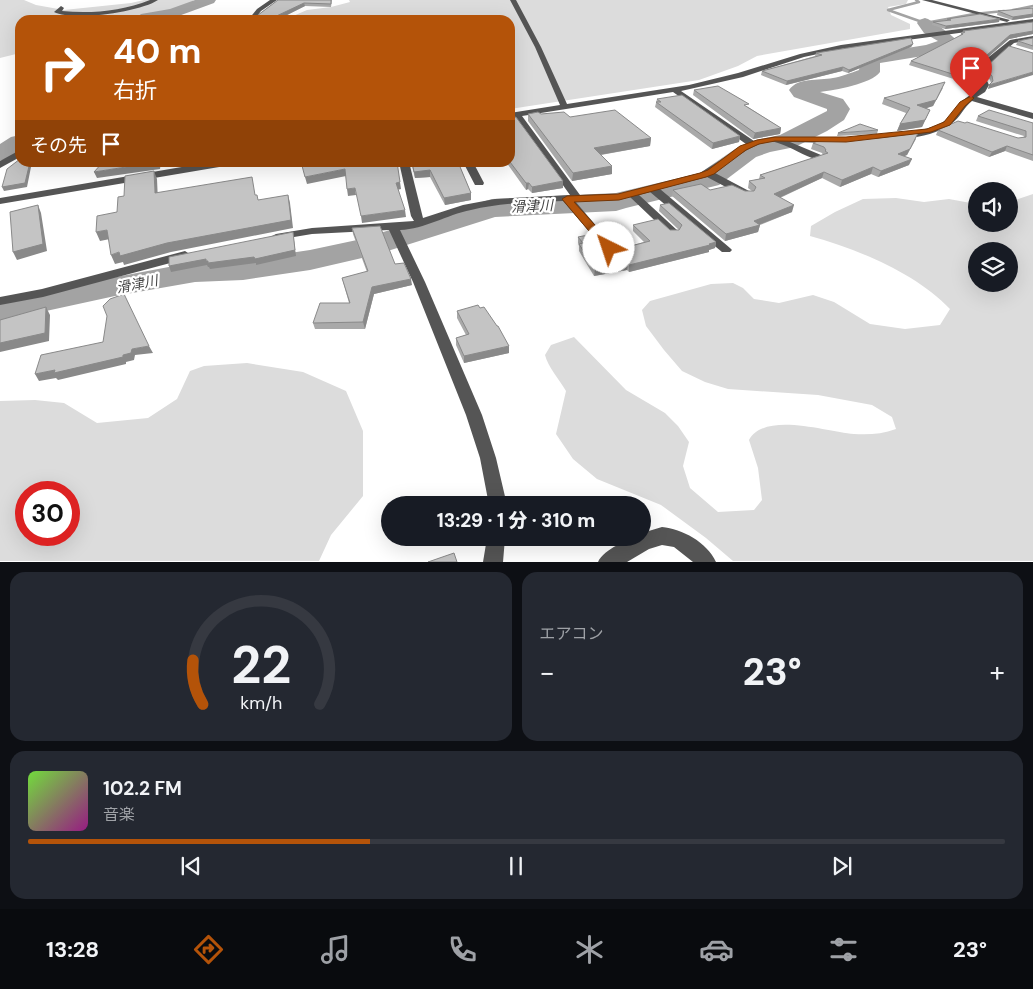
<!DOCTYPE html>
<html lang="ja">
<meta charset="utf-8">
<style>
body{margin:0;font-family:"DM Sans","Noto Sans JP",sans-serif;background:#242831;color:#f1f3f6;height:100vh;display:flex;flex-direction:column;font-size:19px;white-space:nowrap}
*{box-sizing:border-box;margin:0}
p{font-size:16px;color:#9ea1a6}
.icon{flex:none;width:28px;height:28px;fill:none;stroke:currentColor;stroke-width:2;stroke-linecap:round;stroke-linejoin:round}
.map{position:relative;height:562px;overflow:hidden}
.details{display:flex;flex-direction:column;gap:10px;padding:10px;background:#0d0f14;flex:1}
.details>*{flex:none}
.hud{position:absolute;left:15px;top:15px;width:500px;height:152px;border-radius:15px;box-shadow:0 5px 20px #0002;background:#b45309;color:#fff;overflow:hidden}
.controls{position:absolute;left:968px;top:182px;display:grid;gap:10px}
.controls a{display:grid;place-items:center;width:50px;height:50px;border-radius:50%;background:#171b24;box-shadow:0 5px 20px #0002;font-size:25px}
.speed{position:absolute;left:15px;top:481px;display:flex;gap:10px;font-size:25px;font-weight:700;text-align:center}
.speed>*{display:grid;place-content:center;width:65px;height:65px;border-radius:50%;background:#171b24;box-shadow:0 5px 20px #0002;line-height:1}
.speed .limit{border:8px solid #d22;background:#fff;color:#111}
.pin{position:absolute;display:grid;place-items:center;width:42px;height:42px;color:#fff;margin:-51px -21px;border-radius:50% 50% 50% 0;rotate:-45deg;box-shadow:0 0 5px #0007}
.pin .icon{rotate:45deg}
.me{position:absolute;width:55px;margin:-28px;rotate:319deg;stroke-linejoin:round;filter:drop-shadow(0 0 4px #0008)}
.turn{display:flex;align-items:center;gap:18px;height:105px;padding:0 15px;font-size:22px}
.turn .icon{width:65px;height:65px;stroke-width:2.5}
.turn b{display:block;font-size:35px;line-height:42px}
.then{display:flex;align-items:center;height:48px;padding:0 15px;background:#0003;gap:10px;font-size:19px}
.big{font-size:38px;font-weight:800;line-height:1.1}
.details .tile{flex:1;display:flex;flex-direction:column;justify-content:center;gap:8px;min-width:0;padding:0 18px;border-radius:15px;background:#242831}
.details .dial{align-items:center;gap:0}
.dial svg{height:130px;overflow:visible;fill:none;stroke:#363941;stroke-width:7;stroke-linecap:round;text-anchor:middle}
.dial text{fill:#f1f3f6;stroke:none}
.song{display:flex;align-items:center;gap:15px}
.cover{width:60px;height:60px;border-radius:8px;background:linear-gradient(135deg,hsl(100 70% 55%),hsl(310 70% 35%))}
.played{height:5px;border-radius:2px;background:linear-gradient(90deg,#b45309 35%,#363941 35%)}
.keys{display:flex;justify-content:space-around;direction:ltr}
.heat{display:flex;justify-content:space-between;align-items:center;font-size:28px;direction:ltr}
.details .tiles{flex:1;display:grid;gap:10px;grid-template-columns:1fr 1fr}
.tile:last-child{grid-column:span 2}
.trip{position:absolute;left:381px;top:496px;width:270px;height:50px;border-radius:25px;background:#171b24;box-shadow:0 5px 20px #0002;font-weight:800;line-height:50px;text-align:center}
.tabs{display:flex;height:80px;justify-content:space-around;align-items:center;background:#090b0e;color:#9ea1a6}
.tabs .icon{width:35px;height:35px}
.tabs .active{color:#b45309}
.tabs b{font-size:22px;color:#f1f3f6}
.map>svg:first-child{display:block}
.green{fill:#dcdcdc;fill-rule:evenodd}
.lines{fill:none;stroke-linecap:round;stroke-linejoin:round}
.stream{stroke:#a3a3a3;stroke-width:2.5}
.river{fill:#a3a3a3;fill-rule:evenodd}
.minor{fill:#555;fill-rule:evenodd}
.wall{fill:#a9a9a9}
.shaded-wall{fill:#898989}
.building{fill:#c4c4c4;stroke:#898989}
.route{fill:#b45309;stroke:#753606}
.labels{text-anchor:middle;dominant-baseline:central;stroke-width:4.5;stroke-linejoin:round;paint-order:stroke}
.water-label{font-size:14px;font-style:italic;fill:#444;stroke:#fff}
</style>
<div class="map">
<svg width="1033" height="562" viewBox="0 0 1033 562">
<rect width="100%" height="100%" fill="#fff"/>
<path class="green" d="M0,0H24L36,5L64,10L131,3L144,0H194C161,29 63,20 20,20V53L0,58Z
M349,0H908L906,4L888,7L891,15L910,24V29L757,56L738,66L699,80L510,109V20H284L307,10L331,7L350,2Z
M1033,194V561H733L706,538L661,505L597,479L573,459L556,434L566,391C559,379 548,367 545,355L551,345L574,337L626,390L665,413L678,426L689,442L683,466L690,488L718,512L754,510L762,500L758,468L749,440C765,411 827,432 854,434C869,435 882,434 896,429L892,417L872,405L818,395L728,389L705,382L682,371L664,350L646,326L642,310L650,301L711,284L733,283L743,288L754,299L779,303L813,295L834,302L870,324L905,329L940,325L950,309C916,273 857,249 810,236L811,226L835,212L863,199L896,198L924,202L949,199L976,204V224H1009V202ZM1009,251V284H976V251Z
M247,363L303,372L346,391L363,431V496L331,535L319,561H0V401L35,400L64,403L97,423L148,418L177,399L190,371L204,366ZM26,492H69V535H26Z"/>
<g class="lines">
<path class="stream" d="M916,0L919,2L888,10L925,23L974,14L1004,11
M1013,10L1033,6"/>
<path class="river" d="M195,0H216L214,3L173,18L134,20L141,14L170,9Z
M925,18C931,19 955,37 959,43L956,47L929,55L880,63V72C871,84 835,90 820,92L843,99L850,109L844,120L827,131L795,147L770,152L756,157L719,185L626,208L616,211L495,217L375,255L310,270L243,280L195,282L115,296L0,321V299L195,262L243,260L310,250L357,240L492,199L616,193L700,173L738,147L756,140L780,135L827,111V109L794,97L789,90C798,77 818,81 833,78C841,77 850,73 859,70L861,59L863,55L926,45L938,41L924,33L917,23L919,20Z
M20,135V153L0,161V144L11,137Z"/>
<path class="minor" d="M150,0H158C140,12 73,22 54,12L61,6L64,8L62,11C91,14 122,11 150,0Z
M270,0H277L261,11L254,20H248L257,9Z
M510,0H516L541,47L567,104L689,85L738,73L800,54L841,45L1033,19V23L841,49L804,57L743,77L681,91L754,141L775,137H833L837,140L833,143L790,142L821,155V159L818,160C804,156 791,147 778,143C759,136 729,163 715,173L749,191L750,193L749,195H741L707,177L660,189L730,248L732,250L730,252H722L650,192L639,195L678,231L680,233L678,235H670L630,197L619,200L575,201L615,248L609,252L605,250L563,201C532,202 501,203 471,210C446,215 425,229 400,230L425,282L482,415L496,458L507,505H489L480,458L466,415L413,282L389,230L312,234L276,240L270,237L276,234L312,228L414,221L411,216L399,162H409L423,218L463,205L495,199L570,195L515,118L510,119V113L560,105L535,47ZM673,92L746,144L700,173L619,194L580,195L522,116Z
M922,0H932L1010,20L1007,22Z
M1033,36V40L1014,43L982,70L989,85L985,92L977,97L1033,113V119L972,101C964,107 960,118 951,124C926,142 886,139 856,142L852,139L856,136C882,134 925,135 946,120C952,115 955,107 961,102C967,96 976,93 981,85L974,70L975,68L1010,40Z
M20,150V157L0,168V161Z
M211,162H235L231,165L0,204V198Z
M463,162H473L484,183L483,185H475Z
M185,251L191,255L189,258L43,297L0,305V297L42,289Z
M662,527C682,529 707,542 716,562H693L674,547L662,545L649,549L627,562H598C604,549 629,538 642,538V533Z
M487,538H505L503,562H483Z"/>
</g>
<path class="wall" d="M278,0H332L331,7L305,6L277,20H254V18Z
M1033,8V18V17L1012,20L997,15L998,11Z
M947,19L999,22L945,29L932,25L933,22L946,20Z
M1033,22V34L1009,39L973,69L981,80L979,84L976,86L909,65L911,61L960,36L963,31Z
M1033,38V50L1016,45L1018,41Z
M913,44L911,47L848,73L842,71L786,85L761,75L762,71L815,56L816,53Z
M1033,53L988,89L991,83L990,80L984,72L985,68Z
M943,88L933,106L926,108L930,110L922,127L897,131L900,124L906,113L882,104L884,98Z
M694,90L748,107L781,128L780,134L753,139L693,95Z
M657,99L740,136L739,142L712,149L655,107Z
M528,114L570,117L651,138L650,146L601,155L612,174L572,181L528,121Z
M978,116L1033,123V161L1005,151L989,157L936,135L938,130L1018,138H1023L1024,136L976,121Z
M878,130L877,134L837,136L838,133Z
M916,139L907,155L904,156L909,165L878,177L871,174L840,187L822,178L780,198L792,212L760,225L758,232L725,241L672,196L673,190L752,191L748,188L749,181L759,179L760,175L823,155L822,153L811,149L813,143Z
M411,162H458L471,193V200L445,205L430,177L415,178Z
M506,162H510L563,188L532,193L528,189L526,190Z
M660,205L716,242L715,248L709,250V252L629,272L627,270L594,276L579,251V246L578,243V237L608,252L644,242L633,231V225L670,230H679L659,211Z
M352,228L395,264L412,285L374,294L365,329H315L313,323L349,303L342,278L367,272L353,234Z
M457,311L509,353L464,363L456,345V338L466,335L457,318Z"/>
<path class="shaded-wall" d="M304,3L305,6L277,20H268Z
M1033,14V17L1012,20L1013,17Z
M1000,19L999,22L945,29L946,26Z
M1033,31V34L1009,39L972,71L973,67L1010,35Z
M913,44L911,47L848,73L849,70Z
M843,67L842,71L786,85L787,81Z
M1033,72V75L988,89L989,85Z
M945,82L933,106L915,112L917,105Z
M930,110L922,127L897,131L900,124Z
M781,128L780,134L753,139L755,133Z
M918,133L907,155L895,160L898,154Z
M740,136L739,142L712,149L713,143Z
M651,138L650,146L593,156L594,148Z
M1007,146L1005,151L989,157L992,152Z
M912,159L909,165L878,177L881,171Z
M30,162H32L27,187L4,191L2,187Z
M158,162H161L160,169L97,178L94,172Z
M612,166V174L572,181L573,173Z
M873,167L871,174L840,187L842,180Z
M345,169L346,176L307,184L305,177Z
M430,170V177L415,178L414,172Z
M154,171L157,179L158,202L155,193Z
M824,172L822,178L772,201L774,194Z
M563,181V188L532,193V187Z
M400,182L401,189L397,190L396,183Z
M526,183H529L528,189L526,190Z
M355,188L356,195L348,196L347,189Z
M471,193V200L445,205L444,198Z
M288,195L290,203L293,228L171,252L124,265L123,262L115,264L111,255Z
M38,205L41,213L47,251L17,260L13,252Z
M794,205L792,212L758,225H760L758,232L725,241L726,234L754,221Z
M405,210L406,217L362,223L361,216Z
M107,230L110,239L100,241L96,232Z
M293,232L296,256L256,265V263L210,269L209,267H208L207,265L171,272L169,266Z
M716,242L715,248L709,250V252L629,272V265Z
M628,263L627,270L594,276L595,269Z
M411,279L412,285L374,294L365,329L363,322L372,287Z
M46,307L50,315L49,341L0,352V343Z
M149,346L153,353L135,355L134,360L126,362V364L58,380L56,378L39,381L35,374L123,355L132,349Z
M509,346V353L464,363V356Z"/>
<path class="building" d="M278,0H331V4L304,3L268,20H255L254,18Z
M1033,8V14L1013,17L998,11Z
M980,14L1000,19L946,26L933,22L951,20L947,19Z
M1033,22V31L1010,35L973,67V69L980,77L981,80L978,82L911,61L963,34H961L965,32L963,31Z
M911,38L913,44L849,70L843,67L787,81L762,71L822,55L816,53Z
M1033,38V46L1018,41Z
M1009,46L1033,53V72L989,85L993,81L992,76L985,68Z
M945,82L936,100L917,105L930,110L925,120L900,124L910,108L884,98Z
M718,86L749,104L744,105L781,128L755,133L694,90Z
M682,95L740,136L713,143L656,102H661L657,99Z
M615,110L651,138L594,148L612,166L573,173L528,114L538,112L541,114L564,112L570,117Z
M989,110L1033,123V155L1007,146L992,152L938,130L958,121L965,123L967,122L1018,138L1026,137V131L978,116Z
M516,117L563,181L532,187L529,183H526L510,162V118Z
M860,124L878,130L838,133Z
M918,133L910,149L898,154L912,159L881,171L873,167L842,180L824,172L774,194L794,205L754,221L760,225L726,234L673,190L701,184L710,190L732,185L745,191H754L756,187L749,181L765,178L760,175L828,153L825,151L826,150L824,147L813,143L823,139L878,138Z
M20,159V162H30L25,183L2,187L7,169Z
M103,162H158L94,172Z
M301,162H397L400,182L396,183L405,210L361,216L355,188L347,189L345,169L305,177Z
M412,162H458L471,193L444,198L430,170L414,172Z
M154,171L155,193L252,177L255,195H257L258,200L288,195L291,220L167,243L120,256L119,252L111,255L107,230L96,232L97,216L117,212L118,197L124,196L125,176Z
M669,203L716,242L709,244L710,245L629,265L628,263L595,269L579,244L583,243L578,237L593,234L608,252L650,241L633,225L658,219L670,230H679L682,225L660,205Z
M38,205L43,244L13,252L10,212Z
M380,226L395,264L404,263L411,279L372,287L363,322L313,323L320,303H350L342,278L368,271L352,228Z
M293,232L295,250L255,259L254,257L208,263V261H206V259L169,266V257Z
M124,294L149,346L132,349L131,353L123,355V357L54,373L55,370L35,374L41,355L103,342L107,316L103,306L110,299Z
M478,305L480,308L484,307L497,326H498L509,346L464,356L456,338L469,334L457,311Z
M46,307L45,333L0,343V320Z
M454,553L457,562H428Z"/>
<path class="route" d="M971,96L974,98L965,106L950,125L931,132L846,142L775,141L759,144L746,150L714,174L706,177L619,200L574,202L613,245L614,248L613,250H605L562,199L567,196L618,194L700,173L708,170L740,146L757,140L775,137H846L927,129L944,122L960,102Z"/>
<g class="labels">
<g class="water-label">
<text transform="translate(532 206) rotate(-3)">滑津川</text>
<text transform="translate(137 284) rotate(-11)">滑津川</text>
</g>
</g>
</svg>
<div class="controls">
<a><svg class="icon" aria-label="sound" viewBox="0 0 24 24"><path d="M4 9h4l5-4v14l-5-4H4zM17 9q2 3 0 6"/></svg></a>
<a><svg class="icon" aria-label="layers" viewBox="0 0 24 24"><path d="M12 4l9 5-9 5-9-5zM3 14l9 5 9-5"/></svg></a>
</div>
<div class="speed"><div class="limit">30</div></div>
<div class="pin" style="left:971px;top:98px;background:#d93025"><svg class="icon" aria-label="arrive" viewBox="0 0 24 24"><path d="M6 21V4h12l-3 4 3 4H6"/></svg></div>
<svg class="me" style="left:609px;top:248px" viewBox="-20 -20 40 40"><circle r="19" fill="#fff"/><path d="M0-13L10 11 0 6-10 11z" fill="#b45309"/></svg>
<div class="trip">13:29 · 1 分 · 310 m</div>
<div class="hud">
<div class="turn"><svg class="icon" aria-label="right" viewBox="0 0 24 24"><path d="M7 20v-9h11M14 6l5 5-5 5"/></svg><div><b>40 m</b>右折</div></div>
<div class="then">その先<svg class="icon" aria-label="arrive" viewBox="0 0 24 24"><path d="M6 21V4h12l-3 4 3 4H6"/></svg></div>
</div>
</div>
<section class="details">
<div class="tiles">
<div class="tile dial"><svg viewBox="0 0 100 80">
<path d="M14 69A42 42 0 1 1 86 69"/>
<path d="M14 69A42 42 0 0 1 8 42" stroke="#b45309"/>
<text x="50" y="56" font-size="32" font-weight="700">22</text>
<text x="50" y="72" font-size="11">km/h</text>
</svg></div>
<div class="tile"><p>エアコン</p>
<div class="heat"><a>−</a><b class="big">23°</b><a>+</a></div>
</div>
<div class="tile">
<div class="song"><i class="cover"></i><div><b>102.2 FM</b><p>音楽</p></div></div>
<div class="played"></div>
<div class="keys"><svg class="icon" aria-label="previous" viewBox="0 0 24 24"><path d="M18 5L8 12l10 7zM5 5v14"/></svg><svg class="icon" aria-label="pause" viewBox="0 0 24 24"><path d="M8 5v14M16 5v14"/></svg><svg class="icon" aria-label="next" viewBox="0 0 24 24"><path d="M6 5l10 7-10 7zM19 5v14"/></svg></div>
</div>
</div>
</section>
<nav class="tabs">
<b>13:28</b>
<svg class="icon active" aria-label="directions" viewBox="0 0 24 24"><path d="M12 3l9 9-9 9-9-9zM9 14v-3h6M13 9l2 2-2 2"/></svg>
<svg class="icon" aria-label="music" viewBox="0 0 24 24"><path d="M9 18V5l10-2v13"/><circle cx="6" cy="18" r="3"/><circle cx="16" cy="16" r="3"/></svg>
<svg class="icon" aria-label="phone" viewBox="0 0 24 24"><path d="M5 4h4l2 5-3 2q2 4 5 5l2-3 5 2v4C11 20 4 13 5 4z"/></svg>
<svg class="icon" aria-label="climate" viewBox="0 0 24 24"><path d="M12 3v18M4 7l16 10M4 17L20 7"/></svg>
<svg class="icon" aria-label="car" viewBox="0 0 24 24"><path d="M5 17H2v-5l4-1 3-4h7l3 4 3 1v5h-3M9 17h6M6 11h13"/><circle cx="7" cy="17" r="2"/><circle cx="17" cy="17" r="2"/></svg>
<svg class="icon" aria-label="filters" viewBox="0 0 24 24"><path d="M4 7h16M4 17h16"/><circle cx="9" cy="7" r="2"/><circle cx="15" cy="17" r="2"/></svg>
<b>23°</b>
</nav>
